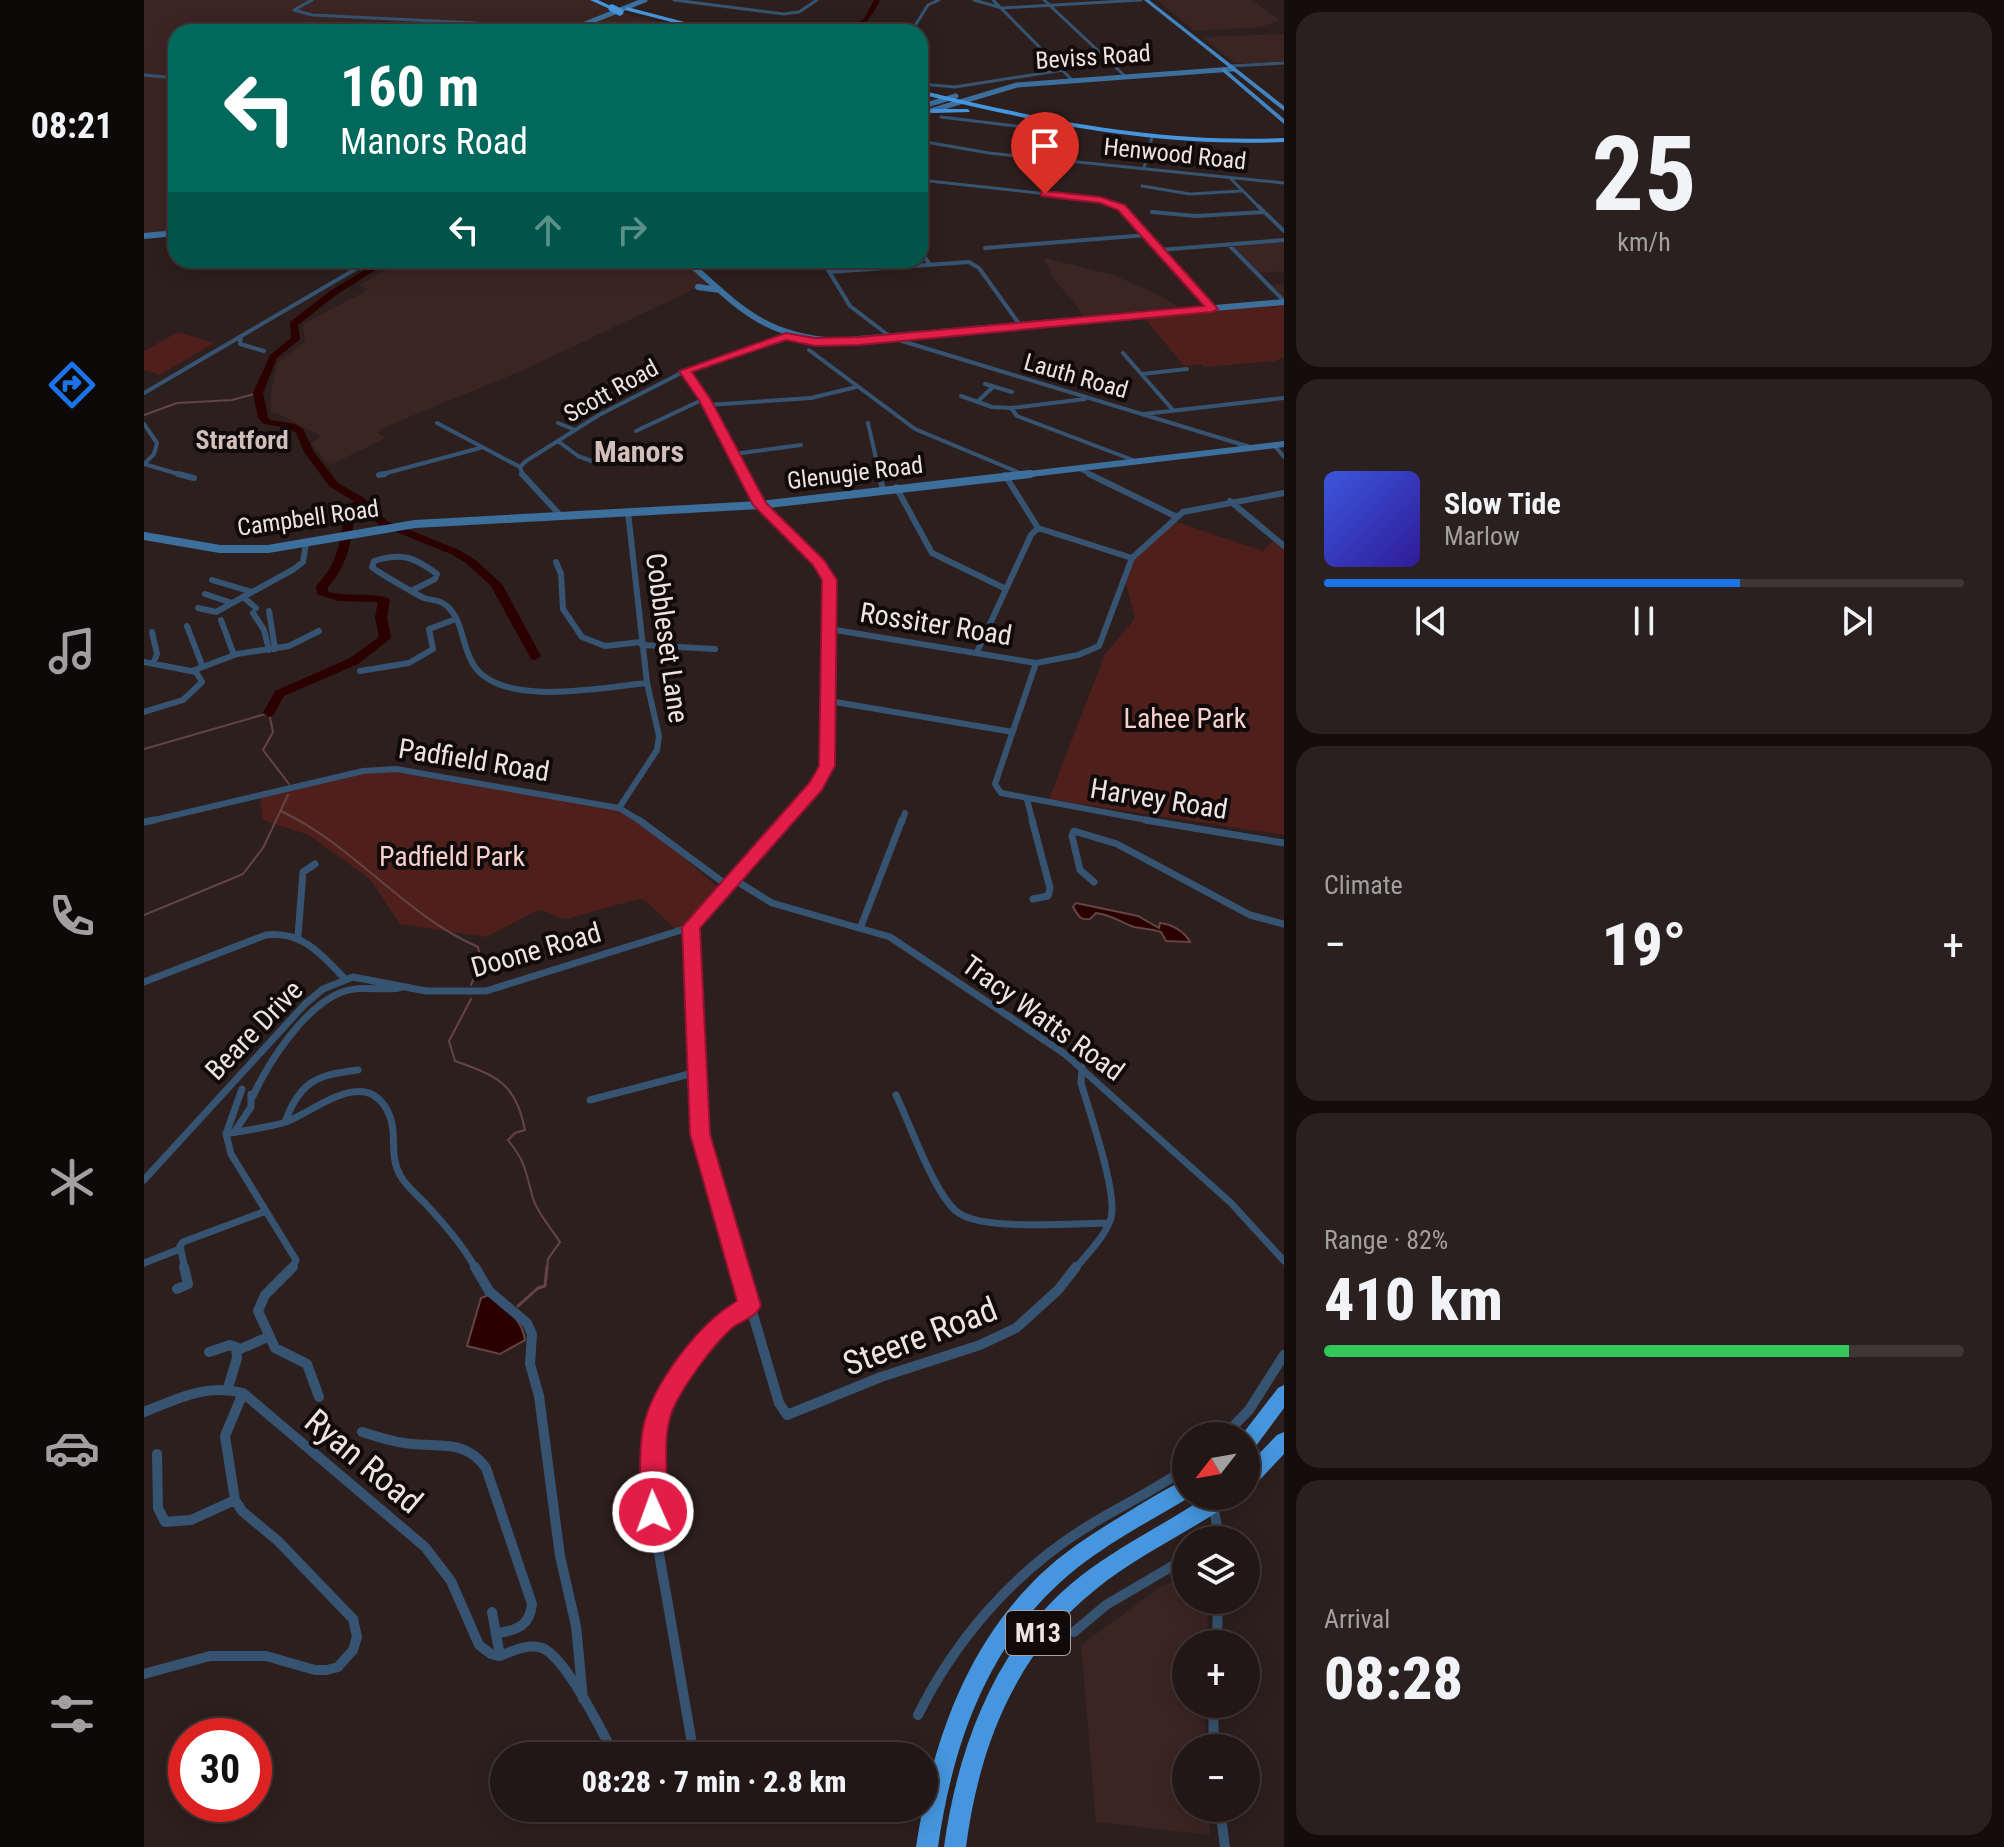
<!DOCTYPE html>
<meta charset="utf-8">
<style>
body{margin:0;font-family:"Roboto Condensed",sans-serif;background:#2a201f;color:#f1f3f6;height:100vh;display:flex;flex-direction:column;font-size:30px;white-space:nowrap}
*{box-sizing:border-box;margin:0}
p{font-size:26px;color:#a29fa1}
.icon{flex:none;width:44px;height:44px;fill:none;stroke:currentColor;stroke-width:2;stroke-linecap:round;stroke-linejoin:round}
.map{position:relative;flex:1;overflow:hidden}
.side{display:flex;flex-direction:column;gap:12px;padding:12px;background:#130d0c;width:720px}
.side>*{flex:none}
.banner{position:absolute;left:24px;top:24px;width:760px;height:244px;border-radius:24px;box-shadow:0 4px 20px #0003,0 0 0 2px #3f3635;background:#00695c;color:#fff;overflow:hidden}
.needle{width:52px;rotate:239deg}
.tools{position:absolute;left:1028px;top:1422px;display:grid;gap:16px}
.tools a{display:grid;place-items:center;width:88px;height:88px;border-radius:50%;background:#221716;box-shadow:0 4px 20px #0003,0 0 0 2px #3f3635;font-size:40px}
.speed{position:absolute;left:24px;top:1718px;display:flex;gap:16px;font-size:40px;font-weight:700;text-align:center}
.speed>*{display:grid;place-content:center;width:104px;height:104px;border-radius:50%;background:#221716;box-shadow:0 4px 20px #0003,0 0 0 2px #3f3635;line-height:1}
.speed .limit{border:12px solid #d22;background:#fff;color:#111}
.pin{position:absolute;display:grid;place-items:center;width:68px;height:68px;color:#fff;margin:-82px -34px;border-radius:50% 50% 50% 0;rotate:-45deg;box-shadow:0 0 8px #0007}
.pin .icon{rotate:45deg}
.me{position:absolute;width:88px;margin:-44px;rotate:358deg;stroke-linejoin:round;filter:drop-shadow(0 0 6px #0008)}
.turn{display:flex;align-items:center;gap:28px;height:168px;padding:0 40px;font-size:36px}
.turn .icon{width:104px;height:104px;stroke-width:2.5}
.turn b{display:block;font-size:56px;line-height:68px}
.lanes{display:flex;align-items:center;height:76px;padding:0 40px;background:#0003;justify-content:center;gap:40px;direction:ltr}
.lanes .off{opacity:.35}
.big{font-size:60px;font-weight:800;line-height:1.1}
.side .widget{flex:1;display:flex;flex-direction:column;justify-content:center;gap:12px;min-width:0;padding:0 28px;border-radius:24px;background:#2a201f}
.side .dial{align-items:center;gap:0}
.dial b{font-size:104px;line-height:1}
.song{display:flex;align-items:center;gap:24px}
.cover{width:96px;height:96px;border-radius:12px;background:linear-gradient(135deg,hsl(230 70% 55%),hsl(250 70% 35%))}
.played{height:8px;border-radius:4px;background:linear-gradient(90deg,#1a73e8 65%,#3f3635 65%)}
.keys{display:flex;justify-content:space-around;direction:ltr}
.heat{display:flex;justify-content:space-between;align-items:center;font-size:44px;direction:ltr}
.charge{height:12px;border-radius:6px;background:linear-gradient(90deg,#34c759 82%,#3f3635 0)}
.trip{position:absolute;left:346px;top:1742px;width:448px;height:80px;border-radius:40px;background:#221716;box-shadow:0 4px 20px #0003,0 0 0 2px #3f3635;font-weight:800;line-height:80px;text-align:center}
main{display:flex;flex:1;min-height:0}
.tabs{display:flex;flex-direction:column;width:144px;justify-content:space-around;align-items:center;background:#0e0909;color:#a29fa1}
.tabs .icon{width:56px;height:56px}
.tabs .selected{color:#1a73e8}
.tabs b{font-size:36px;color:#f1f3f6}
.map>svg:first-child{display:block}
.built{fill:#3b2523}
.green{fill:#4f1f1c}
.water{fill:#2a0001;stroke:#654444;stroke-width:2}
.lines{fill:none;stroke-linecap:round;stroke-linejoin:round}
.stream-far1{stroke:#654444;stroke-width:2}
.stream{stroke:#654444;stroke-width:3}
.river{fill:#2a0001;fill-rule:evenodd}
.street-far4{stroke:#365471;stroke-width:3}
.street-far3{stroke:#365471;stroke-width:4}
.street-far2{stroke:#365471;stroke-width:6}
.street-far1{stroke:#365471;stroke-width:7}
.street{stroke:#365471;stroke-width:10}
.secondary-far2{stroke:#3d6f9d;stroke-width:5}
.secondary-far1{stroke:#3d6f9d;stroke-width:6}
.secondary{stroke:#3d6f9d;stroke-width:8}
.primary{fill:#4284bf;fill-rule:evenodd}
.highway{fill:#4596de;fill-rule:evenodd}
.highway-bridge{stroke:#4596de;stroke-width:7}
.route{fill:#e11d48;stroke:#92132f;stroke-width:2}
.labels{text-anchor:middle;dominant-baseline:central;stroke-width:8;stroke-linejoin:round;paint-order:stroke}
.far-street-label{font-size:24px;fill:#eee3e2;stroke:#110a0a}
.far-neighbourhood-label{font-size:26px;font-weight:bold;fill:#d2bebb;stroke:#110a0a}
.shield{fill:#110a0a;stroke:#aca2a1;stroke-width:2}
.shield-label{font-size:26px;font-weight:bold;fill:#eee3e2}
.street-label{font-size:28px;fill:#eee3e2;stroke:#110a0a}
.park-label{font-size:28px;fill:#f5d0cc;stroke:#110a0a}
.far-district-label{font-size:30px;font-weight:bold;fill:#d2bebb;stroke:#110a0a}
.near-street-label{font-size:34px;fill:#eee3e2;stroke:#110a0a}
</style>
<main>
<nav class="tabs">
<b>08:21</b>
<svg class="icon selected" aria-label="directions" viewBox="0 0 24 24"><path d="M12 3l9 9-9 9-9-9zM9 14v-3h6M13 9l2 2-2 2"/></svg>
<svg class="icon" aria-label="music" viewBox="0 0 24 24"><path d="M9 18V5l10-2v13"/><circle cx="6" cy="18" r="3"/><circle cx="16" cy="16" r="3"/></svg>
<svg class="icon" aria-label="phone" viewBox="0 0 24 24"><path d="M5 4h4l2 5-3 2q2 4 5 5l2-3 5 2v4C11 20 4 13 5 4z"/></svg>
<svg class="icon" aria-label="climate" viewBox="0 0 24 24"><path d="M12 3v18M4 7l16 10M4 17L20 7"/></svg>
<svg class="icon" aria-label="car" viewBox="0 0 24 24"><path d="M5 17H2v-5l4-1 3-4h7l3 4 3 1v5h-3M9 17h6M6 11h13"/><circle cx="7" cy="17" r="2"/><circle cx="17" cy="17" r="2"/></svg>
<svg class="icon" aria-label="filters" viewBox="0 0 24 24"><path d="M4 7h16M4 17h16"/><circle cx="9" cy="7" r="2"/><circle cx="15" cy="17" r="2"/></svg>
</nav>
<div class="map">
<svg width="1140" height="1847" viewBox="0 0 1140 1847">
<rect width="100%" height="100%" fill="#2d1f1d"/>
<path class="built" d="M0,0H449L488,16L555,32H32V233L0,235Z
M1013,0H1109L1135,20L1117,27L1051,31Z
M1140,34V61L1110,63H1091L1058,37Z
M1140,240V271L1116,273L1127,285L1140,284V301L1084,244Z
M902,258L969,275L1011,293L1034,307L940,316L908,276L900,259Z
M260,260H543L567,281L384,368L239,428L233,433L242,438L186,465L167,444L177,436L131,412L127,413V392L134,362L161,342L159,324L224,290L215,285Z
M1042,1575V1600H1065L1062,1644H1042V1704H1060L1062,1748H1042V1808H1065L1066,1835L952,1822L937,1645L1016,1587Z"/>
<path class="green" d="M1140,302V357L1131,361L1060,367L1058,364L1040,366L998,315Z
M34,332L70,343L16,375L0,370V351Z
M1030,521L1119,551L1130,540L1140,546V835L905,799L961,654L991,619L981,580L989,558Z
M242,771L475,809L493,818L575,888L543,925L532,929L500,900L494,899L423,919C411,919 406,911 394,910L342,937L256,924L226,879L165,835L119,820L116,798L219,773Z"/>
<path class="water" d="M932,903L994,916L1015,928L1016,923C1028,924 1041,932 1046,942L1022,941L1017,932C1008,929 999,929 990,927C977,923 969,915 952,913L946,919C936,921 934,915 929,907Z
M345,1295C361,1308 378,1318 381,1340L356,1354L323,1346L337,1298Z"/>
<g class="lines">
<path class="stream-far1" d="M0,415L33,403L88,400L114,393
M0,749L125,713L129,732L119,750L145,784
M137,811C211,846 259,914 334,947L337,962L327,985
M0,915L99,874L119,848L144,795
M327,999L305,1041L311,1061C353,1076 372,1083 381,1130L371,1133L364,1140C383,1164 381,1171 389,1198C393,1213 408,1229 416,1242L404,1259L403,1269"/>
<path class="stream" d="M374,1306L394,1288L401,1286L403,1267"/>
<path class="river" d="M730,0H736C728,17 718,32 697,32L720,19Z
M237,260H247L192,295L154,325L156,339L133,358L119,393L124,417L126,420L151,424L159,429L170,452L194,483L220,498L243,521L315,550L330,559L358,584L397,656L391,660L387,659L347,586L322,563L307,554L235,525L216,506C208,515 210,527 207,538C204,556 197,573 184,587V592C204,597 224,592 244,598L246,600L243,617L247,638L214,664L140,696L129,716L125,717L119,713L131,691L206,658L235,637L231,617L234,602L194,601L173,594L172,586C182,575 189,565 193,551C200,532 196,516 210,501L186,487L160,452L152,433L145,428L120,424L114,418L109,393L126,355L147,338L146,322L186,291Z"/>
<path class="street-far4" d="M168,0L150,10L168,15L332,23
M530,0L640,14L655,12L673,0
M830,0L858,8L997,0
M849,0L929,81
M900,0L982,77
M767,32L784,5L795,0
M1086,66L1140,63
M0,75L32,78
M776,84L811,87L919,70
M797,117L898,129L901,133L890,157
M776,141L845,153L1140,183
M1000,168L1008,137
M1085,177L1116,208
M776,180L957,200L975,208
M998,186L1046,194L1097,191"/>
<path class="street-far3" d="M973,206L1068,309
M1114,206L1140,231
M1008,212L1052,216L1120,212
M1084,244L1140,301
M841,248L1003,235
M1015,250L1140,240
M776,251L785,263
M678,260L706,306L748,338L1106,447
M685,272L825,262L835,268L876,325
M97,336L96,344L120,351
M665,350L771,429L876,473
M979,353L1028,409
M541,371L563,400L599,476
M998,374L1043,369
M841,384L868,392
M0,393L227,260
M817,396L848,407L867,408
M941,399L867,408L873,416L989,460
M833,402L849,387
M564,405L667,398L712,387
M1000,414L1140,398
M293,423L376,467
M414,423L431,430
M724,423L736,476
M0,424L13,443L10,454L0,464
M492,431L560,399
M414,441L434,456L453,463
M1130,445L1140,457
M590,454L657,445
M0,464L41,476
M934,468L949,476
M235,475L336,448
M379,476L376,467L382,461L455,415L541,371L642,336"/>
<path class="street-far2" d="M34,474L50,478
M378,474L416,515
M598,474L618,507L665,550L686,580L681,772L640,822
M735,474L739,489
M945,474L1033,517
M235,475L241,474
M752,487L788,553L862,589
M1086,501L1140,546
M894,528L988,558
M412,562L417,574L419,609L438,637L461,646L497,642
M68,580L108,592
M269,590L291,579L293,574C270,557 258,552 230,561L228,567C230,570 275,596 280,598C289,601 295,599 303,606C321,623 317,648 331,667C361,708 460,687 503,683
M61,594L88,603
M99,597L112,608
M54,608L72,612L150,569L159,562L162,543
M125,611L131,649
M109,613L120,630L125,650
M77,620L90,655
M43,626L58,665
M685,629L892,663
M8,632L13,654L9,664
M498,645L571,649
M833,652L887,535L894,528L861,475
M0,662L52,672L58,682L39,700L0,712
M48,671L93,654L145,646L175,631
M216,671L265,663L289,649L285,629L312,619
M685,701L869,732
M883,800L889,822
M475,808L513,750L515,736L503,683L484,512
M2,822L219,771L252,769L475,808L498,822
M758,822L761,813
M1013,822L857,793L851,784L892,663L934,655L955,646L988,558L1039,512L1140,493"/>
<path class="street-far1" d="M495,820L584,886
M888,820L906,888L904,896L889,899
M1001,820L1140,843
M0,822L10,820
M591,880L628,903L746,937L921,1054L1087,1203L1140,1261
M950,882L936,870L928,836L930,831L973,844L1106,915L1140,924
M717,926L758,820
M154,936L159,872L171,864
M0,982L122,935C158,930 178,955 201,979
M98,1089L82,1134L87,1154L152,1260L148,1269
M752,1095C766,1124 789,1191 812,1211C835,1232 932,1223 965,1223
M109,1096C125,1061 161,1006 198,992C216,985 237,991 255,988
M446,1100L553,1072
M141,1122C156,1081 173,1075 214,1070
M91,1131L107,1107V1094
M82,1134C101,1130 123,1128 142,1122C171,1111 220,1067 243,1110C255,1131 244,1154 256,1175C261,1185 272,1194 280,1202C300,1224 318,1244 332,1269
M0,1180L161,1004L179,989L209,977L282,991H342L547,927
M0,1263L36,1249
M41,1269L36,1246L39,1242L122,1211
M596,1269L556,1134L547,927L641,820
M931,1269C943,1254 961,1237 967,1218C974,1193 945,1111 937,1083L938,1067"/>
<path class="street" d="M149,1267L121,1295L114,1311L131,1348L163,1364L175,1397
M331,1267L345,1291L383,1323L388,1334L386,1364L395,1396L416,1556L432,1626L439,1699
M595,1267L635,1403L643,1415L737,1377L836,1345L872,1328L914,1290L932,1267
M33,1289L44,1284L40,1267
M94,1350L124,1337
M65,1352L86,1345L92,1347L93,1358L84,1388
M0,1412C33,1399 63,1383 99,1393L281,1547L307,1581L335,1645L347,1654L356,1656
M218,1432C234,1437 251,1443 268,1444C298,1447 322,1440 342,1468L388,1604C386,1625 374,1630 354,1633
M1080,1436L1105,1410L1140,1355
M13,1454L14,1508L21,1522L47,1520L91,1500
M1069,1506L1076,1540
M348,1612L356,1656
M930,1632L962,1605L1042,1558
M1073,1644L1074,1600
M356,1656C368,1651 385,1643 398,1648C422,1657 458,1732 471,1756
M0,1674L66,1656H122L171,1670H183L194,1667L209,1650L213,1637L209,1619L134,1541L98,1511L91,1500L81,1436L99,1393
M1069,1704L1070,1748
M774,1715C811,1640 869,1573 941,1528C974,1507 1010,1491 1042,1468
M547,1738C539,1692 531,1646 523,1599C508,1515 492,1446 541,1369C559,1343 578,1322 606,1306
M1076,1808L1081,1847"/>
<path class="secondary-far2" d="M421,32L501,0
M776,107L812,96
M776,114L873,85L1089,69"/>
<path class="secondary-far1" d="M0,236L32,233
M542,260C594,306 618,336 692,341L1140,302
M554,287L576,290
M869,476L1140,444"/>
<path class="secondary" d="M0,536L76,549H124L271,524L616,505L886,474"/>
<path class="primary" d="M1000,0H1005L1140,106V111Z
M1080,68L1140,119V124L1078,71Z"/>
<path class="highway" d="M446,0H454L471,8L466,9Z
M483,7L575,31L576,32H566L481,10Z
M776,90C899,120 1012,143 1140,138V142C1012,147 899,124 776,94Z
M824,109L826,112L789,113L785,111L789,109Z
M1140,1385V1408L1109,1450L1102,1453V1436H1097L1134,1388Z
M1140,1432V1454L1109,1487L1102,1489V1467L1133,1435Z
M1042,1480V1496H1048C1009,1519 969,1540 933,1568C846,1637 809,1741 794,1847H772C786,1754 817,1656 886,1585C914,1555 949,1533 984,1512C1002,1501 1022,1488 1042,1480Z
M1063,1496H1089L1087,1503L1070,1514C1031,1539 987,1560 951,1590C871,1654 835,1747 822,1847H800C814,1744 854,1640 938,1575C977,1545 1023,1523 1063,1496Z"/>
<path class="highway-bridge" d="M468,8L476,12"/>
</g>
<path class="route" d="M901,191L957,197L981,205L1074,309L1068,312L715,345L671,346L642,340L548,372L567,400L622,503L680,560L693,580L691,766L678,790L556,928L566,1134L617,1306C611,1318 598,1320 588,1328C569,1345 539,1386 529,1409C514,1446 530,1490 518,1520L509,1524L500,1520C494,1507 496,1492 496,1478C496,1461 496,1444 499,1428C508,1384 555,1323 593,1301L546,1134L538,927L666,782L675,766L678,580L669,565L609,505L555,400L535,371L642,333L671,338L715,337L1060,306L974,210L956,203L897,196V192Z"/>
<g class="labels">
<g class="far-street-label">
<text transform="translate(949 57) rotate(-4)">Beviss Road</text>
<text transform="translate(1031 154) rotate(6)">Henwood Road</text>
<text transform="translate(932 376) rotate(16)">Lauth Road</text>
<text transform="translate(467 391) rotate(-29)">Scott Road</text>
<text transform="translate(711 473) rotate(-7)">Glenugie Road</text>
<text transform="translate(164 518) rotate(-8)">Campbell Road</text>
</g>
<g class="far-neighbourhood-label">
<text x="98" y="440">Stratford</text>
</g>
<rect class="shield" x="862" y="1611" width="64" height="44" rx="6"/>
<g class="shield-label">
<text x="894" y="1633">M13</text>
</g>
<g class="street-label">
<text transform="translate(792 624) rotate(9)">Rossiter Road</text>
<text transform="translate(523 638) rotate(82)">Cobbleset Lane</text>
<text transform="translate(330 760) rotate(9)">Padfield Road</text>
<text transform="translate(1015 799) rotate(9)">Harvey Road</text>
<text transform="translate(392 950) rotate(-16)">Doone Road</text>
<text transform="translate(899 1018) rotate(36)">Tracy Watts Road</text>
<text transform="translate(110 1030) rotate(-46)">Beare Drive</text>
</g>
<g class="park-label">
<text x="1041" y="718">Lahee Park</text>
<text x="308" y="856">Padfield Park</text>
</g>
<g class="far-district-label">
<text x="495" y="451">Manors</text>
</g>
<g class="near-street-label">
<text transform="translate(776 1336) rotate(-21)">Steere Road</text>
<text transform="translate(220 1461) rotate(40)">Ryan Road</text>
</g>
</g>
</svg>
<div class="tools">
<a><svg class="needle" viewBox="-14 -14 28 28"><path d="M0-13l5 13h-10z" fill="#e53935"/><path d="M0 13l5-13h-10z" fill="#a29fa1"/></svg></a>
<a><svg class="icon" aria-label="layers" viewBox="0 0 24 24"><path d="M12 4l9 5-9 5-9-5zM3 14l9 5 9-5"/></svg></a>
<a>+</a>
<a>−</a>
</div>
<div class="speed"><div class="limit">30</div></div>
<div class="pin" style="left:901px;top:194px;background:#d93025"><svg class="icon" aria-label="arrive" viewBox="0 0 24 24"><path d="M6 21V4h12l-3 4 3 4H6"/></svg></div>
<svg class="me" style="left:509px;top:1512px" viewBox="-20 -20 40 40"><circle r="17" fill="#e11d48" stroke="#fff" stroke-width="3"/><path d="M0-11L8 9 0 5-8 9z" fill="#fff"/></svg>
<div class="trip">08:28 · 7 min · 2.8 km</div>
<div class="banner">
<div class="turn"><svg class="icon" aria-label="left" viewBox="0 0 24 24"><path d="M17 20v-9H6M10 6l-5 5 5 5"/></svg><div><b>160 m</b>Manors Road</div></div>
<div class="lanes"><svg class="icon" aria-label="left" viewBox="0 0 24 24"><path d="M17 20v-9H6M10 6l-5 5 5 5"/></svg><svg class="icon off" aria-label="ahead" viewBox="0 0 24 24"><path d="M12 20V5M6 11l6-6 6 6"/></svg><svg class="icon off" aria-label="right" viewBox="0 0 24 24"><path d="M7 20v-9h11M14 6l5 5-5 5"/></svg></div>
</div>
</div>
<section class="side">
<div class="widget dial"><b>25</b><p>km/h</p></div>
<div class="widget">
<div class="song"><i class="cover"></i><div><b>Slow Tide</b><p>Marlow</p></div></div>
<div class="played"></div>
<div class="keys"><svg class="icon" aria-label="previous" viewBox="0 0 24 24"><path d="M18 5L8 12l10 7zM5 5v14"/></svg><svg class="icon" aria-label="pause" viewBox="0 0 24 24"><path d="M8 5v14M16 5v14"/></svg><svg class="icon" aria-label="next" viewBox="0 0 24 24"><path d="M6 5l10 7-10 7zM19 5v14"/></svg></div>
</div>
<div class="widget"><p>Climate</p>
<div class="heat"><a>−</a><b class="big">19°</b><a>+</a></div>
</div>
<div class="widget"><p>Range · 82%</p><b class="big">410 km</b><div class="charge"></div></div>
<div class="widget"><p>Arrival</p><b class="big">08:28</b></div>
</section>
</main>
